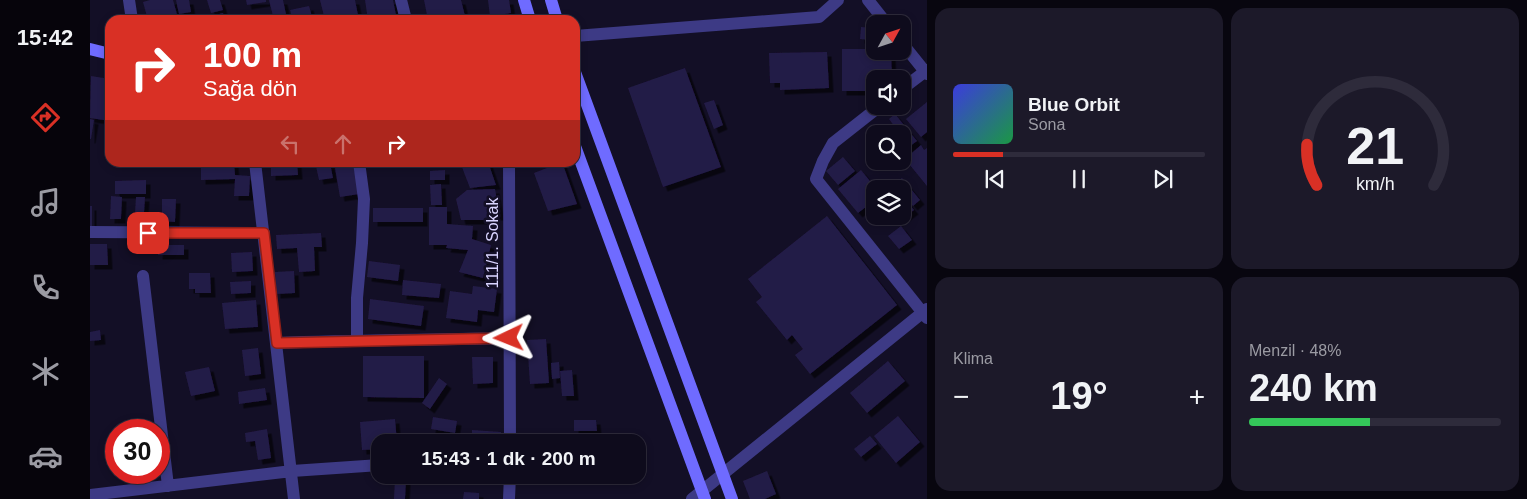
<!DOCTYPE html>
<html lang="tr">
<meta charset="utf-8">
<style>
body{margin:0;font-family:Helvetica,sans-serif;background:#1c1929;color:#f1f3f6;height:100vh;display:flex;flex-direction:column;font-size:19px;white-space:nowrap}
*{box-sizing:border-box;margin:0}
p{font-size:16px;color:#9b9ba3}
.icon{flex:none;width:28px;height:28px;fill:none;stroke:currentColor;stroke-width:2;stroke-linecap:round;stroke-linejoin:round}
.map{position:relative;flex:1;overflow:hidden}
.side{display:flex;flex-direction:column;gap:8px;padding:8px;background:#08060f;width:600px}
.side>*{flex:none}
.guide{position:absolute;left:15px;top:15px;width:475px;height:152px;border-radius:15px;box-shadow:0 2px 8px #0003,0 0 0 1px #2e2b3b;background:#d93025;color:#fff;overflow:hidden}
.needle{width:32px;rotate:50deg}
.tools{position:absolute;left:776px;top:15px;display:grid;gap:10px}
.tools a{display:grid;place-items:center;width:45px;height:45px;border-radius:10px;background:#0e0b1c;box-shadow:0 2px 8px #0003,0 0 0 1px #2e2b3b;font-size:25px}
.speed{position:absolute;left:15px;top:419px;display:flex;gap:10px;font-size:25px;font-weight:700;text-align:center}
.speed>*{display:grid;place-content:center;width:65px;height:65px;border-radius:50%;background:#0e0b1c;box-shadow:0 2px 8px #0003,0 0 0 1px #2e2b3b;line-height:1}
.speed .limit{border:8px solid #d22;background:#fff;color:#111}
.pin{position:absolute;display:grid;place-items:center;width:42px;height:42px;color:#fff;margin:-21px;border-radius:10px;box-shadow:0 2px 8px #0006}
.me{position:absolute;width:55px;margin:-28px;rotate:268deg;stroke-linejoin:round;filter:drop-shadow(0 0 4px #0008)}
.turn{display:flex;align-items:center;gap:18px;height:105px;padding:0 15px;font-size:22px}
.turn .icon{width:65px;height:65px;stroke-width:2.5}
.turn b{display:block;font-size:35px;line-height:42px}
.lanes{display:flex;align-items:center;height:48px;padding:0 15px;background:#0003;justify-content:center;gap:25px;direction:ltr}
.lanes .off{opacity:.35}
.big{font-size:38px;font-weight:700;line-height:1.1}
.side .tile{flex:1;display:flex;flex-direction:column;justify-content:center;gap:8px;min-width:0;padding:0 18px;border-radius:15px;background:#1c1929}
.side .dial{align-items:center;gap:0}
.dial svg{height:130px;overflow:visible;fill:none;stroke:#2e2b3b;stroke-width:7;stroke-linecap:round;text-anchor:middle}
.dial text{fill:#f1f3f6;stroke:none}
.song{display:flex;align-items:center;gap:15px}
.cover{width:60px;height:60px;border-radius:8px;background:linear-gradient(135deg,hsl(240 70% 55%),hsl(140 70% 35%))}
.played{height:5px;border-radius:2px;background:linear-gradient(90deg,#d93025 20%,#2e2b3b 20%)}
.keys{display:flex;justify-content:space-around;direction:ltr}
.heat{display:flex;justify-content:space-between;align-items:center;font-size:28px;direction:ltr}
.charge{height:8px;border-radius:4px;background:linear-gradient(90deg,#34c759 48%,#2e2b3b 0)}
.side .tiles{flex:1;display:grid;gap:8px;grid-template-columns:repeat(2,1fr)}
.trip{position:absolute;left:281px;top:434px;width:275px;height:50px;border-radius:15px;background:#0e0b1c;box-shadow:0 2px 8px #0003,0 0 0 1px #2e2b3b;font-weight:700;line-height:50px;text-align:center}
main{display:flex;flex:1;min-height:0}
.dock{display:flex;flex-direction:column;width:90px;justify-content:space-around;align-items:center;background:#06040b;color:#9b9ba3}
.dock .icon{width:35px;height:35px}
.dock .current{color:#d93025}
.dock b{font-size:22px;color:#f1f3f6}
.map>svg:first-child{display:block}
.building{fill:#241b47;filter:url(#shadow)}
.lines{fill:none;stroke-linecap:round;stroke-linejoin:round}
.street{stroke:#3d3a85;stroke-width:12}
.secondary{stroke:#6f6bff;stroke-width:12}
.route-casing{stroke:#8d1f18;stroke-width:12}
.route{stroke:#d93025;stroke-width:9}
.labels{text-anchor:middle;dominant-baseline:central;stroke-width:5;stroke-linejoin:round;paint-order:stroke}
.street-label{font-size:16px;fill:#d9d4ff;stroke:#130f26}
</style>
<main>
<nav class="dock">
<b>15:42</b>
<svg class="icon current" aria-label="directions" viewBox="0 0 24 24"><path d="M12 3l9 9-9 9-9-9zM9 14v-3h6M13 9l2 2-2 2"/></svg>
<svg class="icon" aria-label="music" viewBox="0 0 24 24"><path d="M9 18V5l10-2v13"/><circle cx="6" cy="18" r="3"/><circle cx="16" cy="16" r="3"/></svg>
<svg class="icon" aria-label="phone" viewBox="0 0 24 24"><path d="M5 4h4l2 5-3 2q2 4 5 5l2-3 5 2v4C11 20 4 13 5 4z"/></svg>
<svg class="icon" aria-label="climate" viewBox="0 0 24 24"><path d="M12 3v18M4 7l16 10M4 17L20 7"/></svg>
<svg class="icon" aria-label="car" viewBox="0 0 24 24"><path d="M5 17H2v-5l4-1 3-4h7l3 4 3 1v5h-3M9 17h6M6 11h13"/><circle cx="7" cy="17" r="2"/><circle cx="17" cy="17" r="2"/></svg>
</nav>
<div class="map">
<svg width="837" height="499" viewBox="0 0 837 499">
<defs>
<filter id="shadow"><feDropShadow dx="4.5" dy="4.5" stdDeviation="0" flood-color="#0009"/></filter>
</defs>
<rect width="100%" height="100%" fill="#130f26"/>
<path class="building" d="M60,0H83L88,18L72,20L71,16L58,20L53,2Z
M86,0H99L101,12L89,14Z
M117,0H130L133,10L121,13Z
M156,0H176V2L157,5Z
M179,0H193L197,19L184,20Z
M230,0H265L269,20H235Z
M275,0H303L307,20H278Z
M334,0H371L375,16L356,20H338Z
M398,0H419L421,13L400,16Z
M219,6L223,20H203L200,10Z
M133,13L135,20H118L117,17Z
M771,27L782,28L780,40L770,39Z
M752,49H785V51H801L802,79H785V91H752Z
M737,52L739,88L690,90V83H680L679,53Z
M595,68L631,167L573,187L538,88Z
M1,76L20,79V121L0,118Z
M624,100L633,125L624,129L614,103Z
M837,102V132L831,137L816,119Z
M805,114L827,141L812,152V134H797L805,127L799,119Z
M0,119L4,120L1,139H0Z
M831,145L834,150L837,148V186L815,159Z
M753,157L765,171L748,185L736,171Z
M111,162H144L145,175L160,176L159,196H144L145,179L111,180Z
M181,162H207L208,175L181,176Z
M244,162H263L269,194L250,197Z
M370,162H398L406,185L380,188Z
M472,162L487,204L458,211L444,173Z
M240,163L243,178L229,180L226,166Z
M355,170V180H340V171Z
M771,170L784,186L780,189L785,195V200L768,213L748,189Z
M812,178L830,200L823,206L812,193V189H809L805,183Z
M56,180V194H25V181Z
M351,184L352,205H341L340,185Z
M405,189L410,216H405L399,220H371L366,199L377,190Z
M812,195L824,210L808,222L803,216H812Z
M21,196L32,197L31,219H20Z
M46,197H55L54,213H45Z
M72,199H86L85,222L72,221Z
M0,206H2V227H0Z
M339,207H357V224L383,226L382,239L401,245L393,278L369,272L378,250L356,248L357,245H339Z
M283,208H333V222H283Z
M737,216L807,305L720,374L705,355L713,349L702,335L697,340L666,302L672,297L658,279Z
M811,226L822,240L809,249L798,236Z
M231,233L232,247H224L225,271L209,272L207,248L187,249L186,235Z
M0,244H17L18,265H0Z
M69,245H94V255H68Z
M162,252L163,271L142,272L141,253Z
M279,261L310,265L308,281L277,277Z
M204,271L205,293L186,294L185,272Z
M99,273H120L121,293H105V289H99Z
M313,280L351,284L349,298L312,295Z
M161,281V293L141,294L140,282Z
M383,286L407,289L404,312L388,310L387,322L356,318L360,291L382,294Z
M280,299L334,306L331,326L278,319Z
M166,300L168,327L135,329L132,303Z
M10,330L11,340L0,341V332Z
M456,339L459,383L440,384L437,340Z
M168,348L171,374L155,376L152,350Z
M273,356H334V398L273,397Z
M382,357H403V383L383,384Z
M798,361L815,381L777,413L760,393Z
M469,362L470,378L462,379L461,363Z
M119,367L125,391L101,396L95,372Z
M482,370L484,396H472L470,371Z
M349,378L357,384L340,409L332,403Z
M175,388L177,400L149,404L148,392Z
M808,416L830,442L806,463L784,436Z
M343,417L367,421L365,433L341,429Z
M305,419L307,442H290V449L272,450L270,422Z
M484,420H506L507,431H484Z
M177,429L181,458L168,460L165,441L156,442L155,433Z
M382,430L411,432L410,442H382Z
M780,436L787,444L771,457L764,449Z
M677,471L686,494L675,499H660L653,481Z
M305,478L316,479L315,499H304Z
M374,492L389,493V499H373Z"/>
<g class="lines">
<path class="street" d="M39,0L42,20
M311,0L316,20
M778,0L797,24
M485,36L729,17L748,0
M812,43L837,74
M812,89L837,70
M790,106L743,143L733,161L726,179L837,318
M165,162L204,499
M419,162L420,442
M0,232L174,233
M53,276L78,486
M267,340V298L272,243L274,199L269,162
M187,343C264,340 341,340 419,338
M0,495L202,471L290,465
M419,499L420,475
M602,499L837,309"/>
<path class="secondary" d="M434,0L440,20
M461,0L467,20
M0,49L20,54
M485,72L642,499
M485,146L615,499"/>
</g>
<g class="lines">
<defs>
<path id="route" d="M58,233H174L187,343L419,338"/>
</defs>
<use href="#route" class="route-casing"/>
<use href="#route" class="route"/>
</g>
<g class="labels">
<g class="street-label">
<text transform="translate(402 243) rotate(-90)">111/1. Sokak</text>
</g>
</g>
</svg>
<div class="tools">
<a><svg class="needle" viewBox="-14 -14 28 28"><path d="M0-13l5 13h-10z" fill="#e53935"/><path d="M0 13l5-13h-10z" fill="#9b9ba3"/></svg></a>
<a><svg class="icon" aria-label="sound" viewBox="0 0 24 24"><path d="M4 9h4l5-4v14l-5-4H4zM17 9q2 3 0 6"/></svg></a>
<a><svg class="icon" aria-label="search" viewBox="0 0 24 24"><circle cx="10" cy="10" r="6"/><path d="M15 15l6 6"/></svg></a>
<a><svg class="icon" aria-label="layers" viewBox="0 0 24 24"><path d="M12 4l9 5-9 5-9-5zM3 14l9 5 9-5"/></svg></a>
</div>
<div class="speed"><div class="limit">30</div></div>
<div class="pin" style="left:58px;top:233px;background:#d93025"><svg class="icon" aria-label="arrive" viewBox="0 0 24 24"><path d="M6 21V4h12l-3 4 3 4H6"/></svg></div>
<svg class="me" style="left:419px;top:338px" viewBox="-20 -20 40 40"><path d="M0-17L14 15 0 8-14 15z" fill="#d93025" stroke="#fff" stroke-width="4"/></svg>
<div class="trip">15:43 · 1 dk · 200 m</div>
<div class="guide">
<div class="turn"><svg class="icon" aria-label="right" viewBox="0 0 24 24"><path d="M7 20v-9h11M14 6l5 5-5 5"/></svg><div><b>100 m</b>Sağa dön</div></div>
<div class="lanes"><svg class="icon off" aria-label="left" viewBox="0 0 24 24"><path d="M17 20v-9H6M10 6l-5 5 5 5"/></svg><svg class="icon off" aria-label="ahead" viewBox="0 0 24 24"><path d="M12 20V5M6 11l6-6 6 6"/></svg><svg class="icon" aria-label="right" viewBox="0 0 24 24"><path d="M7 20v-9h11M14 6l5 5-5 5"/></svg></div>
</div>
</div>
<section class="side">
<div class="tiles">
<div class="tile">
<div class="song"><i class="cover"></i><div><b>Blue Orbit</b><p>Sona</p></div></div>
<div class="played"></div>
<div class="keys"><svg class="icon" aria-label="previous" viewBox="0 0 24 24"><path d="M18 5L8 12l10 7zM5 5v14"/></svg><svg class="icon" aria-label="pause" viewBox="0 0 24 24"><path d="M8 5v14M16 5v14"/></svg><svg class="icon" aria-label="next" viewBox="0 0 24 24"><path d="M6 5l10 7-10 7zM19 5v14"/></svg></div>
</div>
<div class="tile dial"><svg viewBox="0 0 100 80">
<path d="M14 69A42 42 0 1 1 86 69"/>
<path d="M14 69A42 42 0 0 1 8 44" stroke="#d93025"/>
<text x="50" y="56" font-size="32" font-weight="700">21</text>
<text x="50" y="72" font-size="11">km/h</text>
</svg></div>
<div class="tile"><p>Klima</p>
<div class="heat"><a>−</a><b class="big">19°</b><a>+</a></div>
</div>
<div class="tile"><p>Menzil · 48%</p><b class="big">240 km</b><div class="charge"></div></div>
</div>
</section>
</main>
